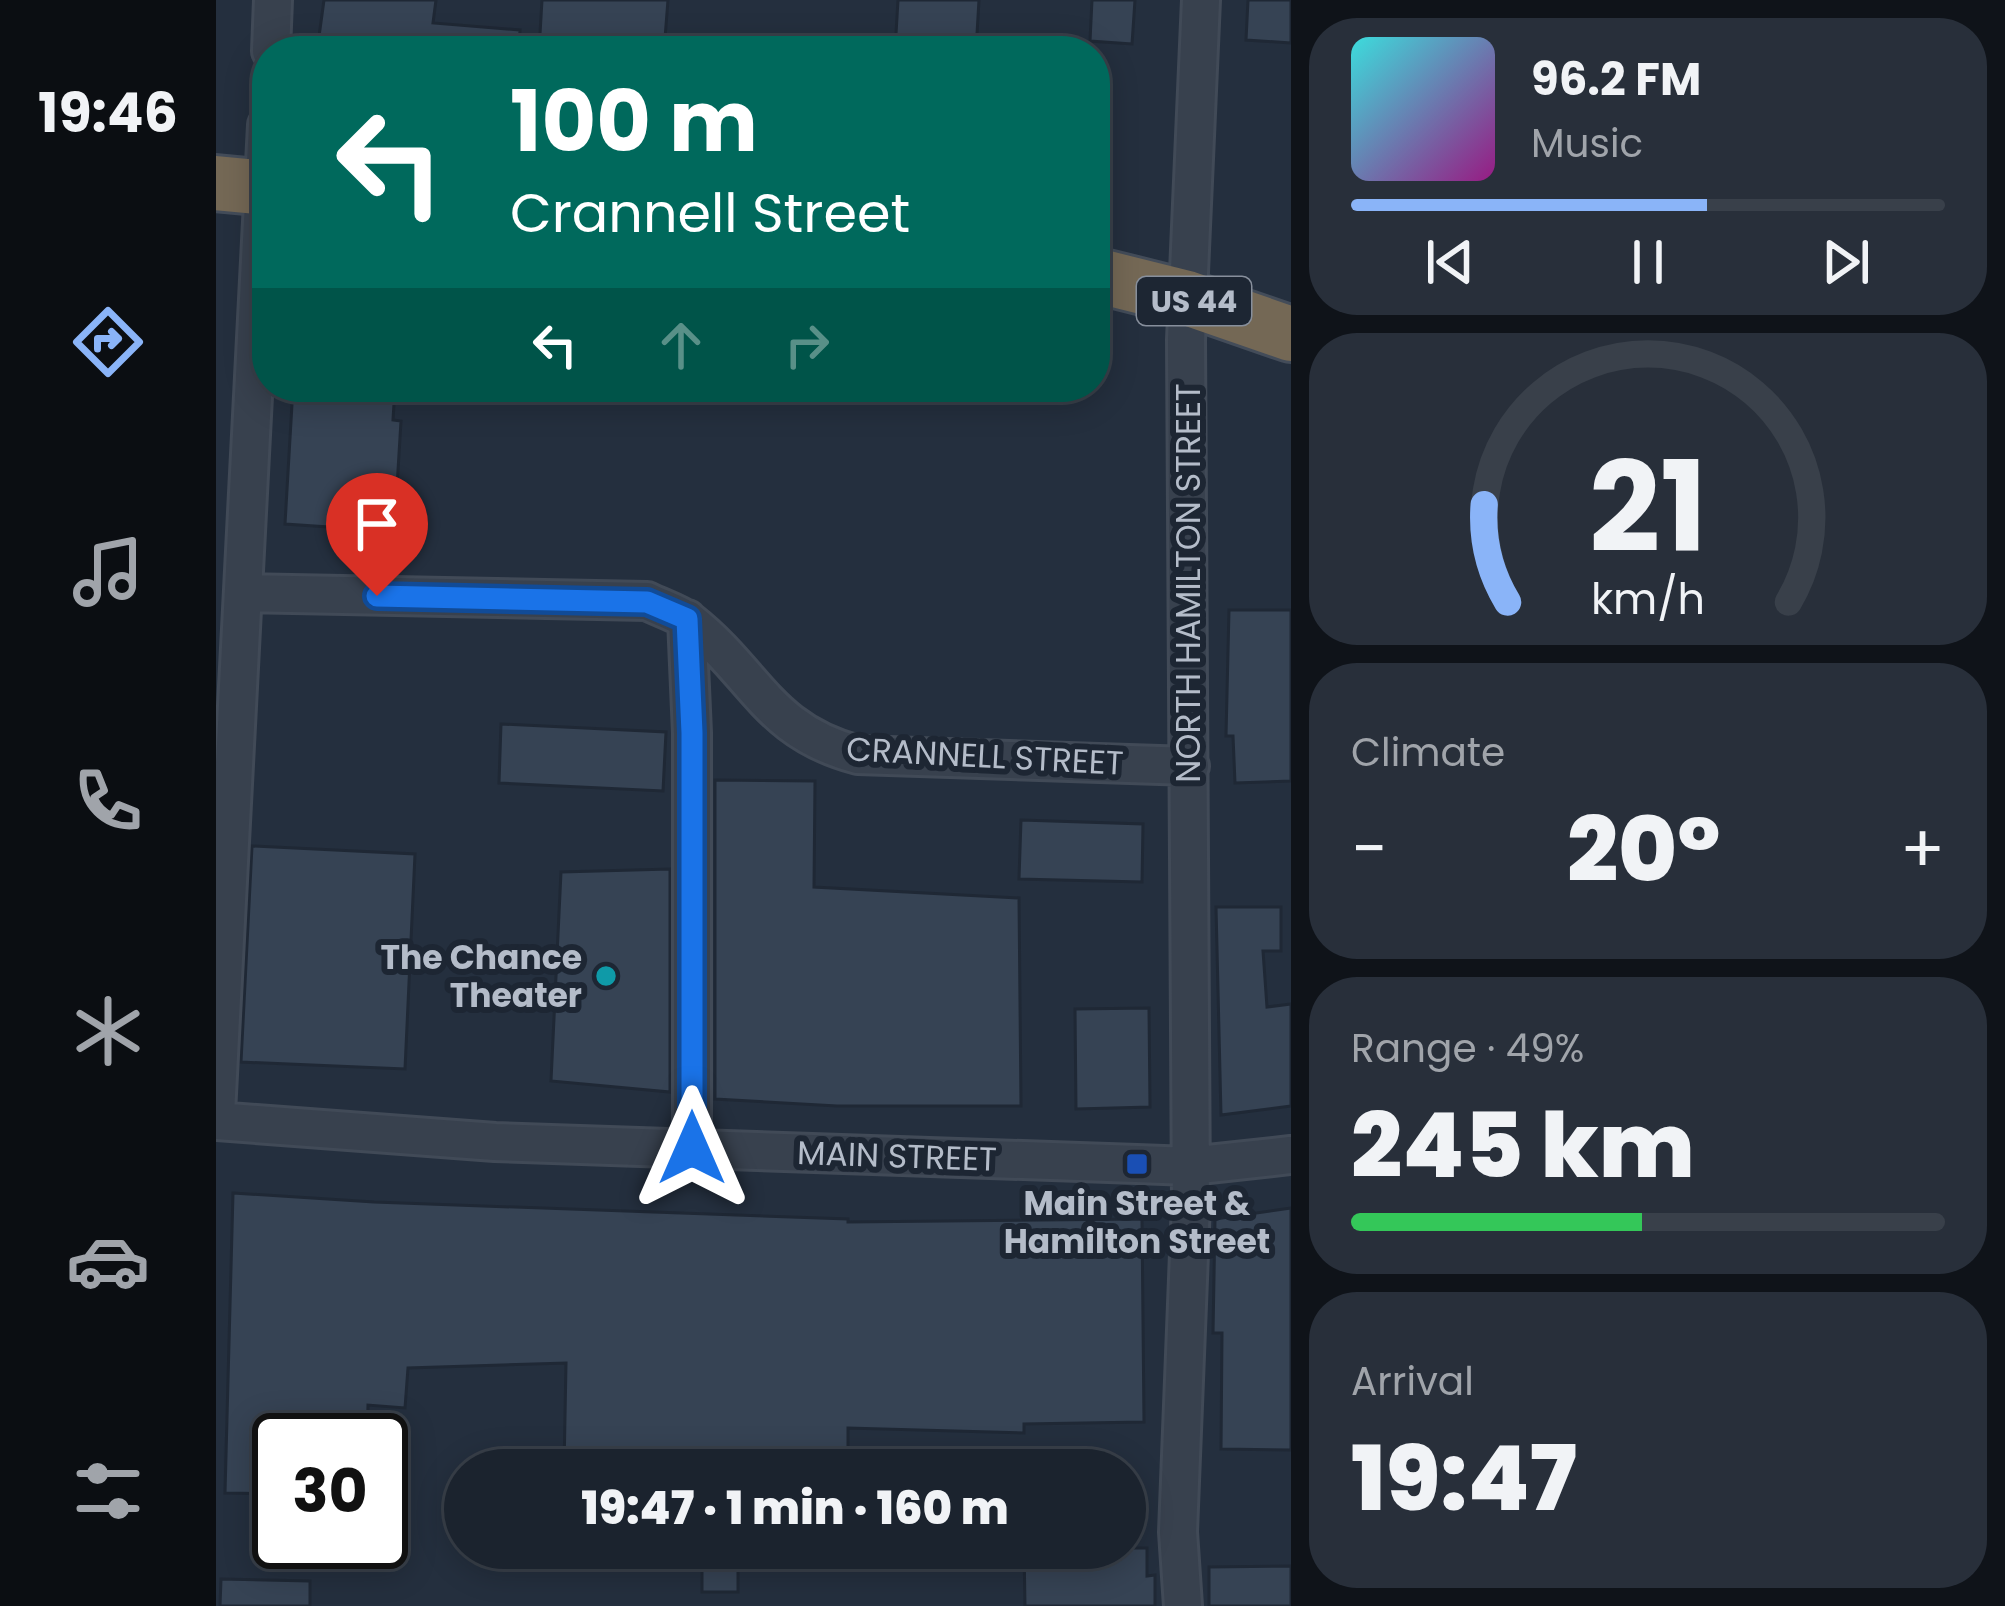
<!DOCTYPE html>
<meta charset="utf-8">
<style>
body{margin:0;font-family:Poppins,sans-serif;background:#282f3a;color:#f1f3f6;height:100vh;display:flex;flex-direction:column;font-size:45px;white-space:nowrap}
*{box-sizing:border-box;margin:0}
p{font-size:39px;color:#a0a4aa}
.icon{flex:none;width:66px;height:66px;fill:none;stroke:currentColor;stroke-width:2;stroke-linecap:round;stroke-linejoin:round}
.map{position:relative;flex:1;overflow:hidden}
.panel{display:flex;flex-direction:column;gap:18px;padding:18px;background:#0f1319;width:714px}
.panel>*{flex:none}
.guide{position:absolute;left:36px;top:36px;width:858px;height:366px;border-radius:48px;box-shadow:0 6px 30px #0003,0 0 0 3px #39404a;background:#00695c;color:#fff;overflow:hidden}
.speed{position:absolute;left:36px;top:1413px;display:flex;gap:24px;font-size:60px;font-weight:700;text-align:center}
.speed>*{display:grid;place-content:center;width:156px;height:156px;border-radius:50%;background:#1b232e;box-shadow:0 6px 30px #0003,0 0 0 3px #39404a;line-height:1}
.speed .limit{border:6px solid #111;border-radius:18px;background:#fff;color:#111}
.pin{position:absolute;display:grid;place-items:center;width:102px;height:102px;color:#fff;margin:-123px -51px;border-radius:50% 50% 50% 0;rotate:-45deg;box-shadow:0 0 12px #0007}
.pin .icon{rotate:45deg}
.me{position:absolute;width:132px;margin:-66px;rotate:0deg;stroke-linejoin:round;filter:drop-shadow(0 0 9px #0008)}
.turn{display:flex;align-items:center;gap:42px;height:252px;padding:0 60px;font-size:54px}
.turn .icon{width:156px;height:156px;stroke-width:2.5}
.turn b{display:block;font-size:84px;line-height:102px}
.lanes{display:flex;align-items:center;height:114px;padding:0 60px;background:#0003;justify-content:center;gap:60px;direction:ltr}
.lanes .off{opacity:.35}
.big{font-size:90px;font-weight:800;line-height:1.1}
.panel .widget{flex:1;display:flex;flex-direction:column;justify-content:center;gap:18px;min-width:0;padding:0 42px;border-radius:48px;background:#282f3a}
.panel .dial{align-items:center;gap:0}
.dial svg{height:312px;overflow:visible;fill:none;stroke:#39404a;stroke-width:7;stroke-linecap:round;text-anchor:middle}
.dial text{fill:#f1f3f6;stroke:none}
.song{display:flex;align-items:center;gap:36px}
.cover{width:144px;height:144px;border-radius:18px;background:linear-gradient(135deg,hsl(180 70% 55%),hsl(310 70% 35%))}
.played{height:12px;border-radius:6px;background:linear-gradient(90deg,#8ab4f8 60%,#39404a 60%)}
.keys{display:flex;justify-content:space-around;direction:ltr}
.heat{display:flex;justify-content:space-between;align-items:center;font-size:66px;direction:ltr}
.charge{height:18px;border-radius:9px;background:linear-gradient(90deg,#34c759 49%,#39404a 0)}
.trip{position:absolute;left:228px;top:1449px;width:702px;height:120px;border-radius:60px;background:#1b232e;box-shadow:0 6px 30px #0003,0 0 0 3px #39404a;font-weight:800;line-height:120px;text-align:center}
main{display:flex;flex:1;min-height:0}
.tab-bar{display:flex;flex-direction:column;width:216px;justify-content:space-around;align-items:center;background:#0b0e12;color:#a0a4aa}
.tab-bar .icon{width:84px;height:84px}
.tab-bar .current{color:#8ab4f8}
.tab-bar b{font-size:54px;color:#f1f3f6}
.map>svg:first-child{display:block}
.building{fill:#364354;stroke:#1f2835;stroke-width:3}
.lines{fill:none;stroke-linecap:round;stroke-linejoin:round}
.minor-casing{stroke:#414a57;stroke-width:42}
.highway-casing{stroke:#434c59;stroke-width:60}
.minor{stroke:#38414e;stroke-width:36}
.highway{stroke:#746855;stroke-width:54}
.route-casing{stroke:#114b97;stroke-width:30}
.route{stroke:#1a73e8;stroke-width:21}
.culture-dot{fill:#0f9aa8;stroke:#1d2633;stroke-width:4.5}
.transit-dot{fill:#1a4fb4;stroke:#1d2633;stroke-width:4.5}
.labels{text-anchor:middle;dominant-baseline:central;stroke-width:12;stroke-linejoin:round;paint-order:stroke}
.shield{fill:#1d2633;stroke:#878f9c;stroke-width:3}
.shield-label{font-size:30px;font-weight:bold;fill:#b4bcc9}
.street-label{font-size:33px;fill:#b4bcc9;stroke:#1d2633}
.poi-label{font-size:33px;font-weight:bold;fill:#b4bcc9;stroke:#1d2633;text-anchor:end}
</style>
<main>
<nav class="tab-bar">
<b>19:46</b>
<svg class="icon current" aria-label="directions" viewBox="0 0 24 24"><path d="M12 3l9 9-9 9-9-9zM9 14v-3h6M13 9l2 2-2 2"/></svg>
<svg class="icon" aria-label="music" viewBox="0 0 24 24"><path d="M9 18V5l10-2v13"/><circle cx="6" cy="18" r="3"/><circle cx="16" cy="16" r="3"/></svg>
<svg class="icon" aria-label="phone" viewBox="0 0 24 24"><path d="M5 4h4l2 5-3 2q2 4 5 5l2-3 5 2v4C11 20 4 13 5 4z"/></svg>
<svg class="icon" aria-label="climate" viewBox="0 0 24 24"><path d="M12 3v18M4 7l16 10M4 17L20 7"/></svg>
<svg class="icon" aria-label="car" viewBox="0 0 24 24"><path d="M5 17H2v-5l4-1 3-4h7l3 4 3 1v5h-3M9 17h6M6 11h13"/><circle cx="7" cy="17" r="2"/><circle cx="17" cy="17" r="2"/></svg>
<svg class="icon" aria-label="filters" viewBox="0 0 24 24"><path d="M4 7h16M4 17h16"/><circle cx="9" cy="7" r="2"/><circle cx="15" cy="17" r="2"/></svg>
</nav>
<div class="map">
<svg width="1075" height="1606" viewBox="0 0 1075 1606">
<rect width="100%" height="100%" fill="#242f3e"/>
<path class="building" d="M108,0H220L217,23L304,30L303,51H101Z
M326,0H452L448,51H323Z
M682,0H763L760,51H679Z
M876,0H919L916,44L874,41Z
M1032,0H1075V43L1030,40Z
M77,387H179L177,420L185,421L179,520H173L172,531L69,524Z
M1013,610H1075V781L1019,783L1017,736H1010Z
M285,724L450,732L447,791L283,783Z
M499,780L599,781L598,887L803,898L805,1106H621L499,1099Z
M805,820L927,824L926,882L803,879Z
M36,846L199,854L189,1069L25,1062Z
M454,869V1092L335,1081L345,872Z
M1000,907H1065V951H1047L1051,1007L1075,1004V1106L1005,1115Z
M933,1008L934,1107L860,1109L859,1009Z
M17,1193L158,1202L632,1219V1222L926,1219L928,1422L808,1424V1433L632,1428V1470H348L350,1363L192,1368L189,1408L152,1405L151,1440H63V1494L9,1493Z
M1075,1208V1450L1005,1449L1006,1333H997L999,1219Z
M486,1548H522V1592H486Z
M808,1548H931V1576L939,1575V1606H809Z
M1075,1566V1606H993V1567Z
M5,1579L94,1581V1606H4Z"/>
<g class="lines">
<defs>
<path id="minor" d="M55,51L57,0
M27,593L431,601C445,608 462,613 474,622C540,674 551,731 642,755L974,766
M471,619L476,733V1148
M0,1113L51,125
M0,1121L279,1142L921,1164L974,1166L1075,1155
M967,1606L962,1532L975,1203L970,340L985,0"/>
<path id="highway" d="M0,183L51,188
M879,275L971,298L1075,334"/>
</defs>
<use href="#minor" class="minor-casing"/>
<use href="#highway" class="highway-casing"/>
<use href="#minor" class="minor"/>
<use href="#highway" class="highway"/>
</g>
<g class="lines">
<defs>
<path id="route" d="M161,596L431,602L471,619L476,733V1148"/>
</defs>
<use href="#route" class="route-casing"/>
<use href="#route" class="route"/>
</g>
<circle class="culture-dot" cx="390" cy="976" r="12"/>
<rect class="transit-dot" x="909" y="1152" width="24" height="24" rx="6"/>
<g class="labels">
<rect class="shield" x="921" y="277" width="114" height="48" rx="9"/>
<g class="shield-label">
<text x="978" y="301">US 44</text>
</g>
<g class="street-label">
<text transform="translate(972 583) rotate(-90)">NORTH HAMILTON STREET</text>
<text transform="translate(769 756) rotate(3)">CRANNELL STREET</text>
<text transform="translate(681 1156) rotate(2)">MAIN STREET</text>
</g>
<g class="poi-label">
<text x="366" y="957">The Chance<tspan x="366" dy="38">Theater</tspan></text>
<text x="921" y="1203" text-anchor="middle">Main Street &amp;<tspan x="921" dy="38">Hamilton Street</tspan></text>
</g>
</g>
</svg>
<div class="speed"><div class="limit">30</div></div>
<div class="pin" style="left:161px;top:596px;background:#d93025"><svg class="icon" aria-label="arrive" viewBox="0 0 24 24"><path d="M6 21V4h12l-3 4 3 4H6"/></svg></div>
<svg class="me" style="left:476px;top:1148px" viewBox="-20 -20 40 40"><path d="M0-17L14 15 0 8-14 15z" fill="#1a73e8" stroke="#fff" stroke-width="4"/></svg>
<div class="trip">19:47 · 1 min · 160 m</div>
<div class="guide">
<div class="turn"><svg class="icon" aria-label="left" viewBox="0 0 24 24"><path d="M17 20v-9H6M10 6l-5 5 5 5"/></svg><div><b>100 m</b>Crannell Street</div></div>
<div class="lanes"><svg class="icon" aria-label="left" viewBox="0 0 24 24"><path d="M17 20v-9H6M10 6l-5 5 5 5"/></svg><svg class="icon off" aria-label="ahead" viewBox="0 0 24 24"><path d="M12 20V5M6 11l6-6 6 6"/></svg><svg class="icon off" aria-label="right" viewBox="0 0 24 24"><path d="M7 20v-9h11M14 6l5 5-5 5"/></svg></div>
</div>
</div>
<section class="panel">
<div class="widget">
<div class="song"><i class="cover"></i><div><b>96.2 FM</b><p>Music</p></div></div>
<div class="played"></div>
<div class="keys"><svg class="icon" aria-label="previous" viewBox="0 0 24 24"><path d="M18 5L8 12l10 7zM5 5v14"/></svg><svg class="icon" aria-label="pause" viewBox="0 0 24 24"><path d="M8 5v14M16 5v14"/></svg><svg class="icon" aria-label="next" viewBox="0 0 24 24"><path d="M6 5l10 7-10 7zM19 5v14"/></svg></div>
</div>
<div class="widget dial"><svg viewBox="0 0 100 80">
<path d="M14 69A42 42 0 1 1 86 69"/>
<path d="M14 69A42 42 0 0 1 8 44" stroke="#8ab4f8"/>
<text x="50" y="56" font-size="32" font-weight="700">21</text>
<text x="50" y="72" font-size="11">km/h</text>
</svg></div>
<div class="widget"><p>Climate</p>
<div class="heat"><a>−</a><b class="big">20°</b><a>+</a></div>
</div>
<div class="widget"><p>Range · 49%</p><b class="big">245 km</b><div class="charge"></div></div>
<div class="widget"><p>Arrival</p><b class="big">19:47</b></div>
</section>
</main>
